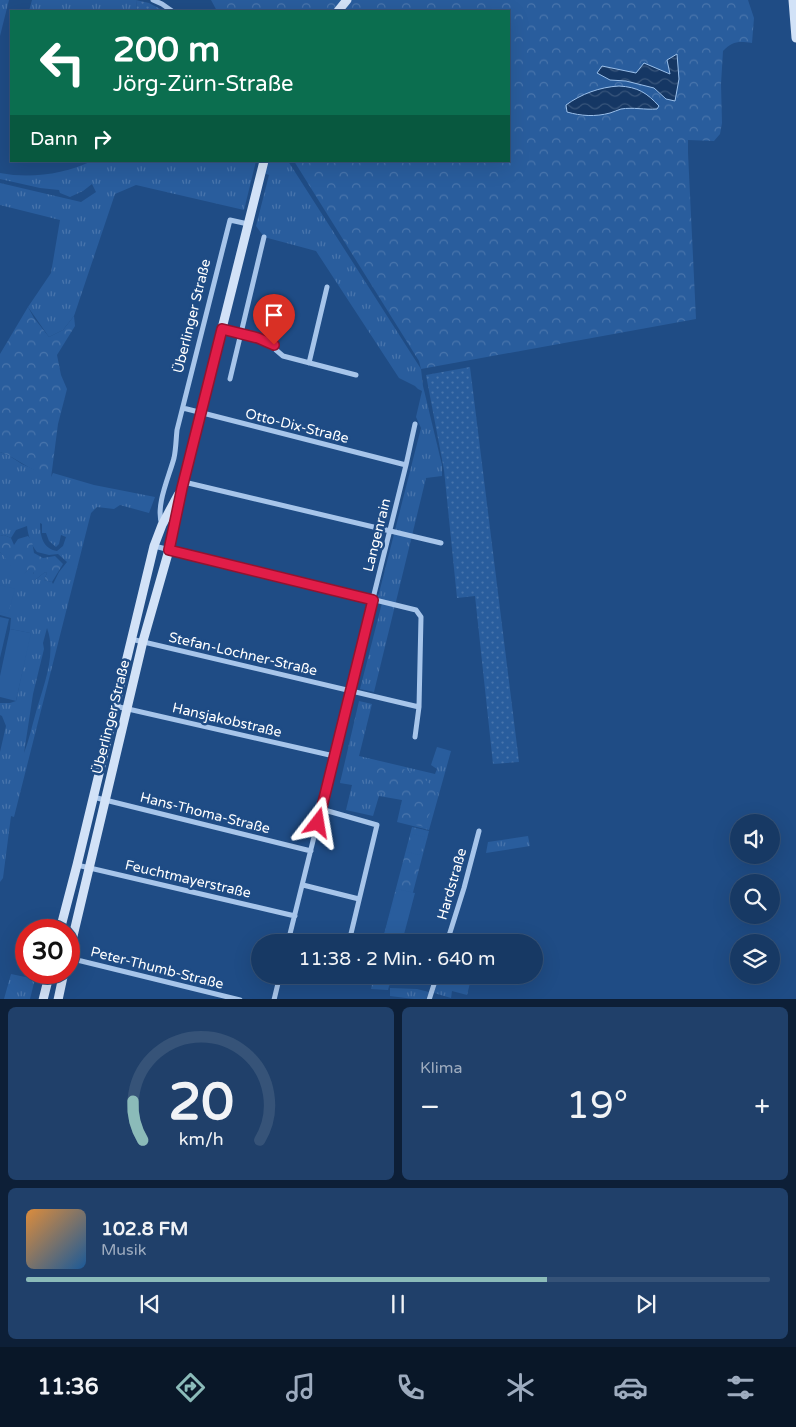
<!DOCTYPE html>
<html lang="de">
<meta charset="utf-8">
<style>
body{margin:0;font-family:"Varela Round",sans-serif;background:#20406a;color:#f1f3f6;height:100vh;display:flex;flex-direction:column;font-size:19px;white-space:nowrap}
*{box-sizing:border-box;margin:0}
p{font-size:16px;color:#9eacbf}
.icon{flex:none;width:28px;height:28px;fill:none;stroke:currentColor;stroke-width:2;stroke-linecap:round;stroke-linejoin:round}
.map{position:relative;height:999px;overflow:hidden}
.side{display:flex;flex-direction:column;gap:8px;padding:8px;background:#0d1f37;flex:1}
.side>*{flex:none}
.guide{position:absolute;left:10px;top:10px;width:500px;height:152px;border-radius:0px;box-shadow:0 5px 20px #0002,0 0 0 1px #365378;background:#0b6e4f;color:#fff;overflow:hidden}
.buttons{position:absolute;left:730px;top:814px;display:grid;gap:10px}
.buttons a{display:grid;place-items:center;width:50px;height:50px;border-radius:50%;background:#173964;box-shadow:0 5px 20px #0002,0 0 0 1px #365378;font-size:25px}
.speed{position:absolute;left:15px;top:919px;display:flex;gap:10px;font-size:25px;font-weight:700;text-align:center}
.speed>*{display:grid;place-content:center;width:65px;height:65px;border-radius:50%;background:#173964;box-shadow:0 5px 20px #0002,0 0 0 1px #365378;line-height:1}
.speed .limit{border:8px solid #d22;background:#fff;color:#111}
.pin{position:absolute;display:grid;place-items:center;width:42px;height:42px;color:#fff;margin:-51px -21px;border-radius:50% 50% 50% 0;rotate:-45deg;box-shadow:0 0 5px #0007}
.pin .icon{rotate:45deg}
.me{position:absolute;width:55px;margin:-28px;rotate:14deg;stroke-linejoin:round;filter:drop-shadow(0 0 4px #0008)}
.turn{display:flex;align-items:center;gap:18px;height:105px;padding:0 20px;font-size:22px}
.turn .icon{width:65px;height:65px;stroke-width:2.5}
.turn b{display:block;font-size:35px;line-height:42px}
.then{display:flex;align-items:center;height:48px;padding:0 20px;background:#0003;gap:10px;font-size:19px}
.big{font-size:38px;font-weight:600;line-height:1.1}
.side .card{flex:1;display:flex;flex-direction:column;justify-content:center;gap:8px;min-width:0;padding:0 18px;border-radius:8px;background:#20406a}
.side .dial{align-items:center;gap:0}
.dial svg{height:130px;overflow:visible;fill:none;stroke:#365378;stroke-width:7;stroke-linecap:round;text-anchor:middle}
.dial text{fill:#f1f3f6;stroke:none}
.song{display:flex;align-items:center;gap:15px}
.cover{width:60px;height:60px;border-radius:8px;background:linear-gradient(135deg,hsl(30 70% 55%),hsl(210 70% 35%))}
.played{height:5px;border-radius:2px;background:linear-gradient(90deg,#8bbbb9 70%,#365378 70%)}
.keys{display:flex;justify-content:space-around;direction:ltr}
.heat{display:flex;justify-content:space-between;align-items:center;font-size:28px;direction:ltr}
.side .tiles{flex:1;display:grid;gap:8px;grid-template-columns:1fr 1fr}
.card:last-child{grid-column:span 2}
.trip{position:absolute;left:251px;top:934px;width:292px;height:50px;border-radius:25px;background:#173964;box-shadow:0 5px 20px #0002,0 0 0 1px #365378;font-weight:600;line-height:50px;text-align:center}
.dock{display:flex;height:80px;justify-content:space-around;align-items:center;background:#091728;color:#9eacbf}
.dock .icon{width:35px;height:35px}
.dock .selected{color:#8bbbb9}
.dock b{font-size:22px;color:#f1f3f6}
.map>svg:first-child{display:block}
.grass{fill:url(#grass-tufts);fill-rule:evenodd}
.forest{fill:url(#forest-crowns);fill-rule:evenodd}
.garden{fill:url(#garden-dots)}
.pitch{fill:#295d9d}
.water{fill:url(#water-waves);stroke:#9bc0eb}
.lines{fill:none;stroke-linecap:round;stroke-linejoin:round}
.street{stroke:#a7c5ea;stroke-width:5}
.secondary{stroke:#d2e2f7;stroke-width:9}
.route-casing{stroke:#92132f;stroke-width:12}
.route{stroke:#e11d48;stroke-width:9}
.labels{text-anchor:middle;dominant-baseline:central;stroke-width:5;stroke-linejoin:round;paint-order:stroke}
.street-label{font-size:14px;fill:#fff;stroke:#1f4c85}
</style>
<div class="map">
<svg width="796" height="1000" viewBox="0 0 796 1000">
<defs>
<pattern id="grass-tufts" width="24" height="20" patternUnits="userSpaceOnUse" patternTransform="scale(1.25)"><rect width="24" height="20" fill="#295d9d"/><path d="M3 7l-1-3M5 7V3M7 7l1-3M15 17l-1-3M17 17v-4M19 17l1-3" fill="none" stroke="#4975ac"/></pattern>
<pattern id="forest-crowns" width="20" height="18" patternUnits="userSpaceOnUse" patternTransform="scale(1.25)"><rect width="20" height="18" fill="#295d9d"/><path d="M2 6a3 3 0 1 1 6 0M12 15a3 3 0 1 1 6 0" fill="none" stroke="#4975ac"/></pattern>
<pattern id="garden-dots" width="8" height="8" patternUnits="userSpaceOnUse" patternTransform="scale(1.25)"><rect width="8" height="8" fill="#295d9d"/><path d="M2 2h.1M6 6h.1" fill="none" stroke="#4975ac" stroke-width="1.8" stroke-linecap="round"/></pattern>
<pattern id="water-waves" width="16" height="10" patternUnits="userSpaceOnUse" patternTransform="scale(1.25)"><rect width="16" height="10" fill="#153764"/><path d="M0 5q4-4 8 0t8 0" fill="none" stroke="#38557b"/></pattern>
</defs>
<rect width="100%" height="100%" fill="#1f4c85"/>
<path class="grass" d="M0,0H9L0,36Z
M32,0H136L137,11H29Z
M92,161H256L244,210L136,185L115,194L74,316L63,330L49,337L28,307L51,273L60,220L0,205V183L81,202L96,192L92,184L83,191L70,197L60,193L59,190L40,188L0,179V173C31,179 64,174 92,161Z
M268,161H288L421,369L423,386L442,465V476L426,478L374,692L360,689L382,603L377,601L421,428L416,417L422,391L418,389L415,386L399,378L316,251L264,237L256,226L269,175L264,173Z
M0,452L8,455L22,464L51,477L53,473L94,485L155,497L149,513L120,505L114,509L97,507L91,513L14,817L11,816L3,878L0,882V752L6,726L2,716L0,715V703H10L16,701L30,633L10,629L11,618L0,615V552L6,557L11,566L24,574L29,569L33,571L35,580L45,572L47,573L44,580L52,582L53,584L59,572L67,562L58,554L49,555L37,552C31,545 28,535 27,526L16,530L11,538L4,535L0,536ZM40,523L42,524V533H46L49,541L56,547L59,544L61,535L66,537L63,546L57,551C43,549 40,536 40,523ZM47,628C57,654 43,687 36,712C32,726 29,740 24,753L33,694L44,649L43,643Z
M359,701L372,704L359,756L435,774L437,769L431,765L437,747L451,751L429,830L397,822L402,800L379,796L373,816L346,810L352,785L340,783Z
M528,836L530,846L486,853L488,842Z
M11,974L35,979L30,999H4Z
M439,975H472L467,995L452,991L451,998L434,993Z
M390,988L417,989L429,992L426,999H414L390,996Z"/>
<path class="forest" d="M211,0H748L754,18L752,43C739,41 732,41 723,51L721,84L722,123L720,134L714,141L688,140V153L696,319L421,369L419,361L294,161H509V11H217ZM602,66L636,73L671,74L665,99L654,88L625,81L610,80ZM571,101L657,109H620L610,113L581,116L567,112Z
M28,307L34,318L49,337L63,330L74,316L75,326L57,355L61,375L67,389L58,424L51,478L30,468L8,455L0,452V354Z
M4,535L11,538L14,545L18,539L28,536L32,541L34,553L43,558L55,556L63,564L52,582L44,580L47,573L45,572L35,580L30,579L34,573L29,569L22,577C11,572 9,560 0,552V536Z
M376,763C401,769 423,770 438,794L424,827L400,821L404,799L369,790Z
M412,827L429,831L400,942H382Z
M374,975H392L388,990L371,989Z"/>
<path class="garden" d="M136,0L149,3L164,11H137Z
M470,367L519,762L493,764L475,596L457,598L444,470L426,375Z"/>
<path class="pitch" d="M0,585L15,589L8,614L0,612Z
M0,617L9,619L0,658Z
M10,629L31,633L16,701L0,697V676Z
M412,834L425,837L420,855L407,852Z
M397,889L415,893L402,942H382Z"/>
<path class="water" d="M677,54L679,79L675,101L666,99L654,88L626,81L610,80L597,73L602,66L636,73L644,63L670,74L667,60Z
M619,86C638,87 647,93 659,106L657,109C645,110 633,107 621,109C617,110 614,112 610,113C595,117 581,116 567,112L566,105C581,94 600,87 619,86Z"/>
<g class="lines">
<path class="street" d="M153,0L162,4L172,11
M222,329L258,338L274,345L276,350L283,356L356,375
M309,363L327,287
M230,379L264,237
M183,408L406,465
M184,482L441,543
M162,525C155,506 169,477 174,458C176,449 176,439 177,430L230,220L248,224
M154,546L416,610L421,617L419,707L415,737
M131,639L419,707
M115,706L334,756
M93,797L311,851
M321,809L377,825L349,942
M77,865L295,916
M303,885L359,899
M288,942L406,465L415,424
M447,942L464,888L479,831
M69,958L240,1000
M274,1000L280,975
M429,1000L437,975"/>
<path class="secondary" d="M793,0L796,38
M338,11L347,0
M60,930L77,865L154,546L162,525L178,495
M69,953L143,641L169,550L182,488L264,161
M43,1000L50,972
M58,1000L64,972"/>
</g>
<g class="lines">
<defs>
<path id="route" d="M274,345L258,338L222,329L182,488L169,550L373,600L318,823"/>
</defs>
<use href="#route" class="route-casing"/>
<use href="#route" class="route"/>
</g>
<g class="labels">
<g class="street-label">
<text transform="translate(192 316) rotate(-76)">Überlinger Straße</text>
<text transform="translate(297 426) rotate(14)">Otto-Dix-Straße</text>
<text transform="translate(377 535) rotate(-76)">Langenrain</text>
<text transform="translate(243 654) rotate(13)">Stefan-Lochner-Straße</text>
<text transform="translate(111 717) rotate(-76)">Überlinger Straße</text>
<text transform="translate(227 720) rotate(13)">Hansjakobstraße</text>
<text transform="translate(205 813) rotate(14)">Hans-Thoma-Straße</text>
<text transform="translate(188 879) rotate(13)">Feuchtmayerstraße</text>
<text transform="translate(452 884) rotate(-74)">Hardstraße</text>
<text transform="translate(157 968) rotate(14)">Peter-Thumb-Straße</text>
</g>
</g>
</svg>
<div class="buttons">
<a><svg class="icon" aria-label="sound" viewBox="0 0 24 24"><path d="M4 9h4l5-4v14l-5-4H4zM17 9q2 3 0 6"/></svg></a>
<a><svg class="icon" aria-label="search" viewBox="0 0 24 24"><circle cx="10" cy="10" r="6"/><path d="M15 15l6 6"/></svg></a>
<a><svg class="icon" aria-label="layers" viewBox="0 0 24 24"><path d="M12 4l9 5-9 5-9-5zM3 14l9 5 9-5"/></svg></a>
</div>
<div class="speed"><div class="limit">30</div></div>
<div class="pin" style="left:274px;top:345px;background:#d93025"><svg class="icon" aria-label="arrive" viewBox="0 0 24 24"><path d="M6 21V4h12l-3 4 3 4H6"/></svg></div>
<svg class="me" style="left:318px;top:823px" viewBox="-20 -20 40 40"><path d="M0-17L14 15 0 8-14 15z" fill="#e11d48" stroke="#fff" stroke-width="4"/></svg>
<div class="trip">11:38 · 2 Min. · 640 m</div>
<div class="guide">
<div class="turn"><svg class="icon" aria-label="left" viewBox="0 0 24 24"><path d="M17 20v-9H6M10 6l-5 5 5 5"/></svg><div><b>200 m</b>Jörg-Zürn-Straße</div></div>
<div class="then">Dann<svg class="icon" aria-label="right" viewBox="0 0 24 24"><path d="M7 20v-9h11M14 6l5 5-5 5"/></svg></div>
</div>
</div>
<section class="side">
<div class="tiles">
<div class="card dial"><svg viewBox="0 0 100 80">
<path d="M14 69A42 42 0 1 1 86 69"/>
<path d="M14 69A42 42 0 0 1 8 45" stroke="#8bbbb9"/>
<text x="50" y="56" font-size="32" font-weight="700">20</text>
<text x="50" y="72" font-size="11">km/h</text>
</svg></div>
<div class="card"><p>Klima</p>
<div class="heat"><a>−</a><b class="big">19°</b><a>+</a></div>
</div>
<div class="card">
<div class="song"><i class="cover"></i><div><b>102.8 FM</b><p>Musik</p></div></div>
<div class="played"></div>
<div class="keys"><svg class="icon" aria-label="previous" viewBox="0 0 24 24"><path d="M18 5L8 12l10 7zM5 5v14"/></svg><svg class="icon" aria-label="pause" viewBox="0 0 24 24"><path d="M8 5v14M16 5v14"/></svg><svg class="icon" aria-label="next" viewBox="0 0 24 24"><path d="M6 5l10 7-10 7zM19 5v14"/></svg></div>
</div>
</div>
</section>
<nav class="dock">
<b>11:36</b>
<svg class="icon selected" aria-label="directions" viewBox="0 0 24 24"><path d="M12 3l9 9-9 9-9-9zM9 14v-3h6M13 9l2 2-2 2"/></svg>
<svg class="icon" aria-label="music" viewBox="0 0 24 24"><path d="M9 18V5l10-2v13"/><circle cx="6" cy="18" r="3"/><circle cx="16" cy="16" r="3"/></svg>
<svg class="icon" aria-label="phone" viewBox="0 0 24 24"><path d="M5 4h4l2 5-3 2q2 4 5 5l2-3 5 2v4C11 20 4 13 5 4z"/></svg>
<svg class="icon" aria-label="climate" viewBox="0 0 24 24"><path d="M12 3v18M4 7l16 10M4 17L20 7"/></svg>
<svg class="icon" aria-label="car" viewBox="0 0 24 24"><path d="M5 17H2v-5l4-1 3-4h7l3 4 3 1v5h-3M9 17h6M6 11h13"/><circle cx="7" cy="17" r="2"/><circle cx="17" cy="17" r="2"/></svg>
<svg class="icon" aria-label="filters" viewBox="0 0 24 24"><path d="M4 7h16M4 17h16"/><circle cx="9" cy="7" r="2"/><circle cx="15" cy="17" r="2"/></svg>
</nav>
